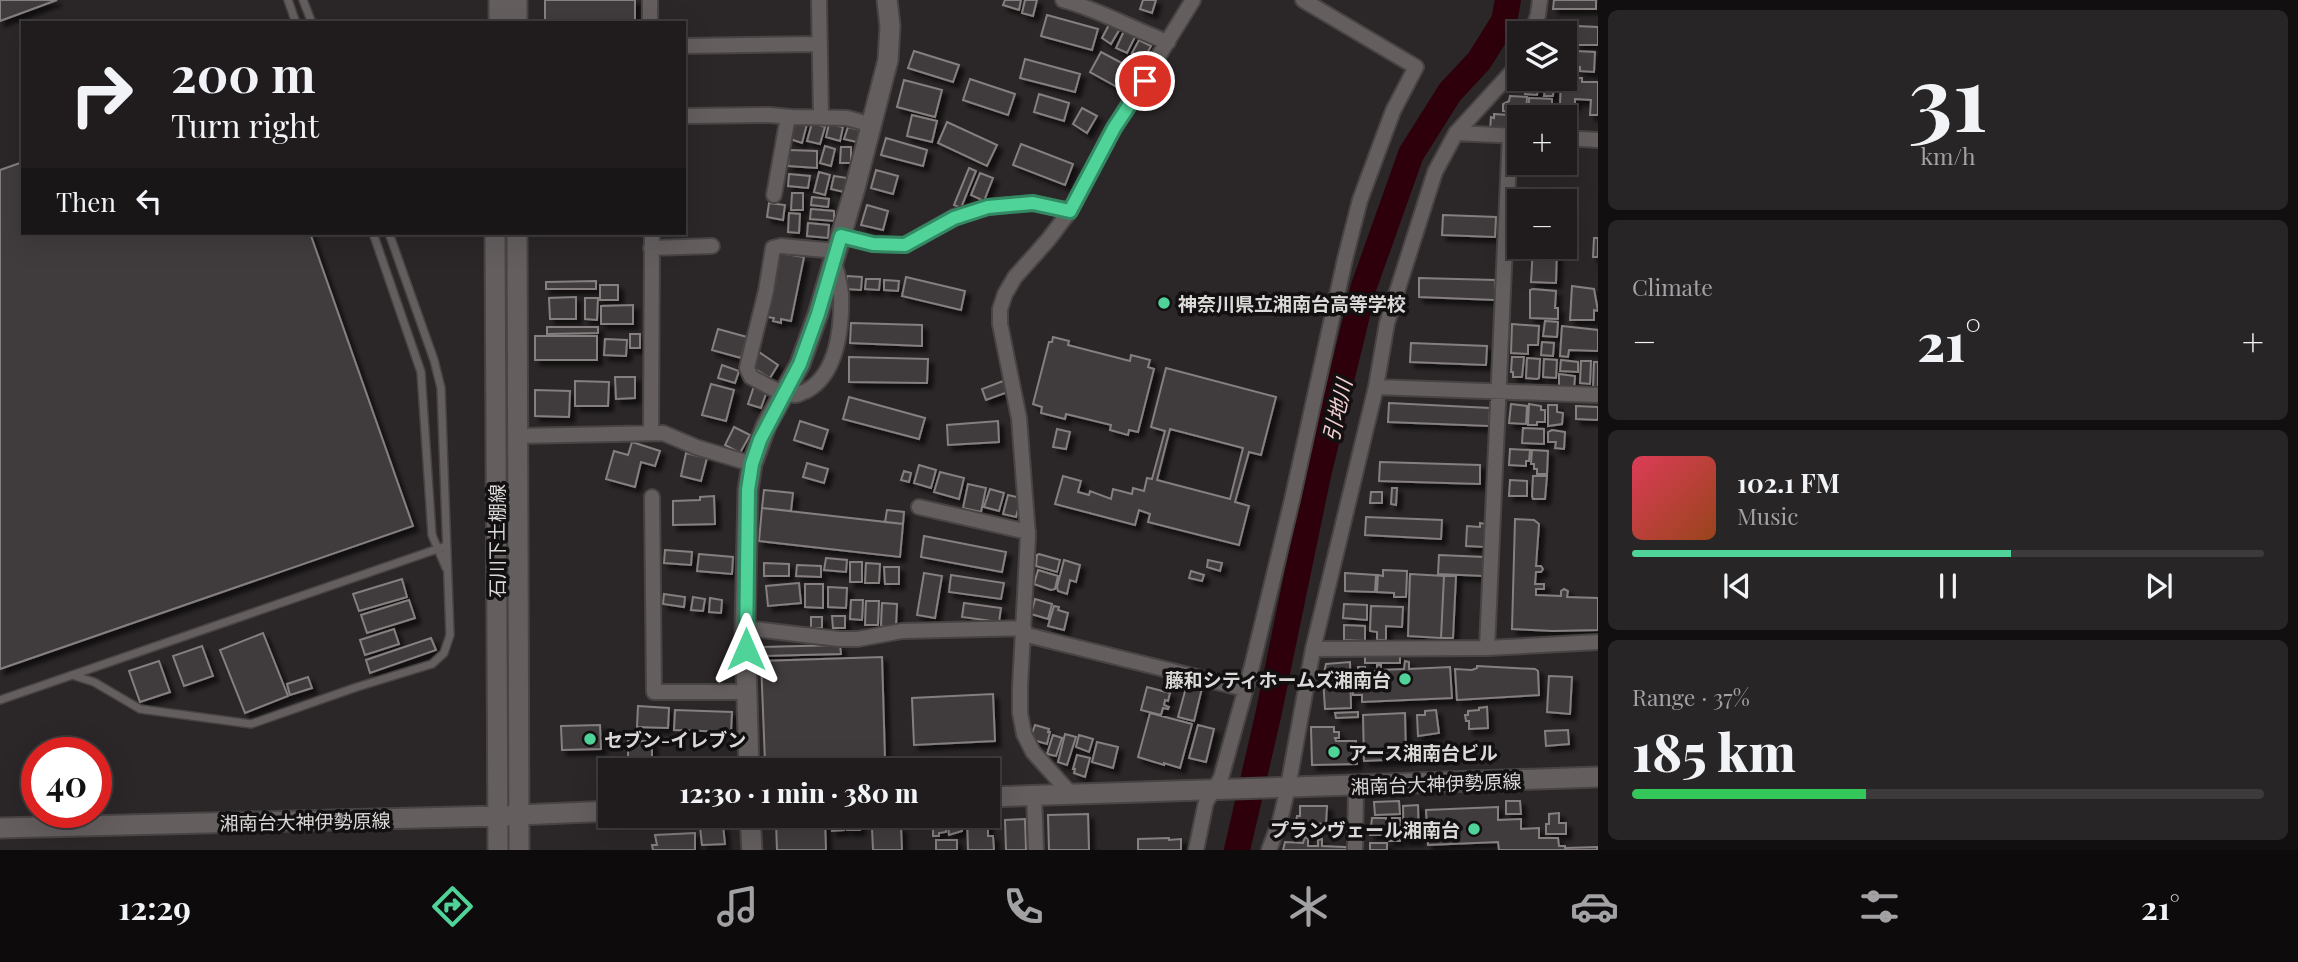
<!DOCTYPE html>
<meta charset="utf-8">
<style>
body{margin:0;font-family:"Playfair Display","Noto Sans JP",serif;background:#282526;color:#f1f3f6;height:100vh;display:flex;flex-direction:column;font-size:26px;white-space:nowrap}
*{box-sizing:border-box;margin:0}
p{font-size:23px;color:#a2a1a4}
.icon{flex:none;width:38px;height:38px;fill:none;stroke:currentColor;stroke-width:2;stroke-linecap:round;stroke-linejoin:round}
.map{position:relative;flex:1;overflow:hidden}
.drawer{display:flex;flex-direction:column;gap:10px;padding:10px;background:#120f10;width:700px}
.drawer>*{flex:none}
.hud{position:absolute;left:21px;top:21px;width:665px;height:214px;border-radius:0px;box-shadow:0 7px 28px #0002,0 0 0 2px #3d3a3b;background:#201c1d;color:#f1f3f6;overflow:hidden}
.buttons{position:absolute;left:1507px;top:21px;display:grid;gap:14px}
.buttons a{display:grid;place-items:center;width:70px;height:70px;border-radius:0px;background:#201c1d;box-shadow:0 7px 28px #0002,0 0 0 2px #3d3a3b;font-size:35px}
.speed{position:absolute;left:21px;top:737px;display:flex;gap:14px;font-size:35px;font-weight:700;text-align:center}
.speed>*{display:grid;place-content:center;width:91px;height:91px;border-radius:50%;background:#201c1d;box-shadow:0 7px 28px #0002,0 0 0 2px #3d3a3b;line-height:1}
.speed .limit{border:10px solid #d22;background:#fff;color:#111}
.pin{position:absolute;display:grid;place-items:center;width:60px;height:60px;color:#fff;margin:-30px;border:4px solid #fff;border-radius:50%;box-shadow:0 2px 7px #0007}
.me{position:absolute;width:77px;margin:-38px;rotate:0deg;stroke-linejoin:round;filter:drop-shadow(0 0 5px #0008)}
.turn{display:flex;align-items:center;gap:24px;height:147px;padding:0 35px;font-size:32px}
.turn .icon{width:91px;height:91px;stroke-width:2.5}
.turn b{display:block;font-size:49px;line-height:60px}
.then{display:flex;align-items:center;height:66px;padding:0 35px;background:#0003;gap:14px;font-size:26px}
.big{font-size:52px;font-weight:800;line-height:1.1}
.drawer .widget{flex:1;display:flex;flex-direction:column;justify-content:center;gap:10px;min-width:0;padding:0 24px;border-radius:10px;background:#282526}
.drawer .dial{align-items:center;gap:0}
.dial b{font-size:91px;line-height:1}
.song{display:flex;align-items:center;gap:21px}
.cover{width:84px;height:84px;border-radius:10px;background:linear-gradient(135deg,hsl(350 70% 55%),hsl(20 70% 35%))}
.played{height:7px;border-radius:4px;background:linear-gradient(90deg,#4fd399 60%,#3d3a3b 60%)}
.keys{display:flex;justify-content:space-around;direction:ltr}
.heat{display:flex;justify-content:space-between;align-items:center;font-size:38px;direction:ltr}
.charge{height:10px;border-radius:5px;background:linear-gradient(90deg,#34c759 37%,#3d3a3b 0)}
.trip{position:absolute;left:598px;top:758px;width:402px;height:70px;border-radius:0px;background:#201c1d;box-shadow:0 7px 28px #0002,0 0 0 2px #3d3a3b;font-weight:800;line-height:70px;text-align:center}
.tab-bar{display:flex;height:112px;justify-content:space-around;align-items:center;background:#0d0b0c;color:#a2a1a4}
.tab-bar .icon{width:49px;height:49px}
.tab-bar .active{color:#4fd399}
.tab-bar b{font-size:32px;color:#f1f3f6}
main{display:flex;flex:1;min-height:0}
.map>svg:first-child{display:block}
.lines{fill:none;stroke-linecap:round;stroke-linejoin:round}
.river{stroke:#2e000b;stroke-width:26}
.building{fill:#403b3c;stroke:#857f7f;stroke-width:2;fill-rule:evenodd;filter:url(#shadow)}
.lane-casing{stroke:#484444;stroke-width:10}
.street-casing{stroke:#484444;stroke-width:18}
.secondary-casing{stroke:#484444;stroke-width:23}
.lane{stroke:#645e5f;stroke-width:7}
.street{stroke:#645e5f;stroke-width:14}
.secondary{stroke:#645e5f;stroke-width:19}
.route-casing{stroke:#338963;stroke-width:18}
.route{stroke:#4fd399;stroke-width:12}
.poi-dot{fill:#4fd399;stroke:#121010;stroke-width:2.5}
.labels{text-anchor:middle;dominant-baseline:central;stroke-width:7;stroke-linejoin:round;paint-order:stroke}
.poi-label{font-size:19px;font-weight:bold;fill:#dcd9d9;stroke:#121010;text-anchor:start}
.street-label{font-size:19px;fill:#dcd9d9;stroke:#121010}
.water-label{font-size:21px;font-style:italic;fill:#f4cfd2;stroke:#121010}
</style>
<main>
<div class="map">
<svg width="1598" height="850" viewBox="0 0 1598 850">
<defs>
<filter id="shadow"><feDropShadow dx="5" dy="5" stdDeviation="2" flood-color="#0009"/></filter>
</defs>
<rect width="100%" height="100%" fill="#2b2627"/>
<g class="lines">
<path class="river" d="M1237,850L1268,716L1318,475L1364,286L1411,154L1450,92L1479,61L1504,21L1508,0"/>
</g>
<path class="building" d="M0,0H57L0,21Z
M545,0H635V23H545Z
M1005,0H1021L1019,10L1003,5Z
M1025,0H1037L1033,16L1022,13Z
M1143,0H1156L1152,13L1140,9Z
M1554,0H1596V9H1553Z
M1047,15L1098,29L1092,50L1041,36Z
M1111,21L1121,27L1111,44L1102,38Z
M1576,26L1598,27V45H1577Z
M1550,27L1571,28L1570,50H1564V33H1550Z
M1124,31L1135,37L1127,53L1116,48Z
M1139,40L1151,46L1144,59L1132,53Z
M914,51L959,65L953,82L908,68Z
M1575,51L1595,52L1594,72L1580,71V67H1574Z
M1101,52L1137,71L1126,92L1090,72Z
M1025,59L1080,74L1075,92L1020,78Z
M1578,78H1582V82H1598V115H1590L1591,100L1575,99V106L1560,105L1561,80L1578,81Z
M970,79L1015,94L1008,115L963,100Z
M1525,79H1554L1553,96H1544L1545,88H1538L1537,95L1525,94L1526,84L1523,81Z
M904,80L942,90L935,117L897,107Z
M1039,94L1069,103L1064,121L1034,112Z
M1510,96L1527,97L1526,113L1503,111V104L1509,101Z
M1529,98L1552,99V111L1529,112Z
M1082,108L1097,116L1087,133L1073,124Z
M1494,114L1509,115L1524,117H1519L1518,130H1490L1491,117L1494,118Z
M912,115L937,121L932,142L907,136Z
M795,121L807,124L802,143L790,139Z
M947,122L997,145L987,166L938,143Z
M812,123L825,127L820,144L807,141Z
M829,124L843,127L840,141L826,137Z
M848,127L860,130L857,142L844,139Z
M886,138L927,150L923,166L881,155Z
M1021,144L1073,164L1065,185L1013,165Z
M825,146L835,149L831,166L820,163Z
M841,147H851V163H840Z
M789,150L817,151V168L788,166Z
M23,162V233H310L413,526L0,669V170Z
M969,168L976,171L961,208L954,205Z
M876,170L898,176L893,194L871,188Z
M819,172L830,175L825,195L814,192Z
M980,173L993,178L984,201L971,195Z
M789,174L810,176L808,188L788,186Z
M834,176L847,178L844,192L831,189Z
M792,193H803V210H791Z
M812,197L829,199L828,207L811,205Z
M769,203L785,205L783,220L767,217Z
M867,205L888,211L883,230L861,225Z
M811,209L834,211V221L810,219Z
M789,213L800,214L799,233L788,232Z
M1443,215L1496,217L1495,237L1442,235Z
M808,223L829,225L828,238L807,236Z
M1594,238H1598V257H1593Z
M1533,247H1557L1556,283L1531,282Z
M779,253L804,257L791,321L781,319V323L773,321L774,318L767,317Z
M847,276L862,277L861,290L846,289Z
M906,277L965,291L961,310L902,296Z
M1419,278L1495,280V300L1419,297Z
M866,279H880L879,290L865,289Z
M884,280L899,281L898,291L884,290Z
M596,281V289H546V282Z
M600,285H618V300H600Z
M1572,286L1594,289L1598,311L1594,310V320H1570Z
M1533,289L1556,291L1555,308H1558V319L1530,318V290Z
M576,297V319H550L549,298Z
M585,298H598L597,320L585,319Z
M633,305V324H601V306Z
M1545,321L1558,322L1557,337L1543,336Z
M851,323L922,325V346L850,343Z
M1512,324L1539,326L1538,345H1528V354L1511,353Z
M1562,326L1598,330V351L1569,350L1568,357L1560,356Z
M547,327H598V333L547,334Z
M718,329L747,337L741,358L712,350Z
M630,334H640V348H630Z
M535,336H597V360H535Z
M1053,337L1069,341L1068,345L1130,361L1131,355L1150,360L1148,367L1154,369L1138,432L1129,430L1128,435L1110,430L1111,425L1066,414L1065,419L1041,413L1042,407L1033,404L1049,342H1052Z
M605,339L627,340L626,356L604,355Z
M1542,342L1554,343L1553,356L1541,355Z
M1411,343L1487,346L1486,365L1410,362Z
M759,352L778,365L770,378L750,366Z
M849,357L928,359L927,383L849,382Z
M1512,357H1524L1522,377H1513V372H1511Z
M1527,358L1540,359L1539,378L1537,379L1526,378Z
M1544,359L1557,360L1556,378L1543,377Z
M1561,360L1578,362V372L1560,371Z
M1581,361H1591L1590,384L1580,383Z
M1594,362H1598V389H1593Z
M722,365L739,371L735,383L718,378Z
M1166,368L1276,397L1261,455L1249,452L1235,502L1249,506L1239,545L1148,522L1150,514L1139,510L1135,525L1055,504L1063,476L1081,481L1078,492L1089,495L1090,491L1111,499L1113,489L1132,494L1133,488L1144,491L1147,478L1152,479L1165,431L1151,427ZM1170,429L1243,448L1230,499L1157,480Z
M1559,374L1575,376L1574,390L1559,388Z
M615,377H635V398L616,399Z
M575,381L609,382L608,406H575Z
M1003,381L1008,392L986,400L982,389Z
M711,384L734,390L726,421L702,415Z
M754,386L767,391L761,408L748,404Z
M535,390L570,391L569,417L535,416Z
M849,397L925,418L919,439L843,419Z
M1389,403L1490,408L1489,426L1388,422Z
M1511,404L1527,406L1526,424L1509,423Z
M1529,404L1541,406V410H1545V422H1537V425H1528Z
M1548,405H1557V412L1563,413L1562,424L1548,426Z
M1576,406L1598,407V420L1576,419Z
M800,421L828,430L822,449L794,440Z
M998,421L999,442L948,445L947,425Z
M734,427L750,435L740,453L725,445Z
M1523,428L1544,429V444L1522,443Z
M1057,429L1070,432L1066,449L1053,447Z
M1552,430L1565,432L1564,449L1555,448L1556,442H1548V432Z
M632,442L660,451L655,466L641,462L635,487L606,479L614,451L628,455Z
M1510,449L1530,450L1529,461H1526V466L1509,465Z
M1532,450L1548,451L1547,474H1537V469H1534V464H1531Z
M686,453L707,458L701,481L681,476Z
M1380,462L1480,465V484L1379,481Z
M807,463L828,469L824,483L803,477Z
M919,465L936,470L931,488L914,483Z
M904,471L911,473L909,482L901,480Z
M940,472L964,478L959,499L934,492Z
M1533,476H1547L1545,499H1533L1532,496Z
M1510,480L1527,481V496H1509Z
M968,484L986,488L981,512L963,508Z
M1392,488H1397L1396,505L1391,504Z
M990,489L1004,493L999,511L984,507Z
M764,490L793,493L791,511L762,508Z
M1371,492H1382V503H1370Z
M1008,495L1021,498L1016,517L1003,514Z
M714,496L715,524L673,525V501L700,500V497Z
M762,508L903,524L900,557L759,541Z
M887,510L904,512L903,524L885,522Z
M1366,517L1442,520L1441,539L1365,535Z
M1515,519L1534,520L1539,524L1536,566H1541L1543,569L1541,572H1536L1535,584H1544V589H1536V595L1561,596V591L1564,589L1568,591L1567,597L1598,598V630L1553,631L1512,629Z
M1480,523L1486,524L1485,547L1466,546L1467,526L1480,527Z
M924,536L1006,552L1002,572L921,557Z
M665,550L692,552L691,565L664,563Z
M699,554L733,557L732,574L697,571Z
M1039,554L1060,560L1057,572L1036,566L1037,555Z
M1439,555L1485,557L1484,576L1438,574Z
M826,558L847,560L846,572L824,570Z
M1064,560L1080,565L1076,582L1070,580L1067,594L1058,591L1057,587Z
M1208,560L1222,563L1220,571L1207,567Z
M850,562H862V582H850Z
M764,563L789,564V576H764Z
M866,563L880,564L879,583H865Z
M797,565L821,566V577L796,576Z
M884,567H899V584H885Z
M1038,570L1058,576L1055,589L1051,590L1034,584Z
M1383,570L1407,571L1406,597H1394V593L1377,592L1378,575L1383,576Z
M1191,571L1204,575L1202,581L1189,578Z
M924,573L942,576L935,618L917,615Z
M1345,573L1376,575L1375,592L1345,591Z
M1410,574L1444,576L1441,638L1408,636Z
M951,575L1004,583L1001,599L949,592Z
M1444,576H1456L1453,638H1441Z
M402,579L407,597L359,611L353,594Z
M799,583L801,603L768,606L766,586Z
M805,584H823V608L805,607Z
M828,587L847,588L846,608L828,607Z
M664,594L685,597L684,607L663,604Z
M693,597L705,599L703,611L691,610Z
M710,598L722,600L721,613L709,612Z
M1035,599L1052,604L1048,619L1031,614Z
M409,600L415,618L367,633L361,615Z
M851,600H863L862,620L850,619Z
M866,601H879L878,625H865Z
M882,603L897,604L896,627L881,626Z
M964,603L1001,608L999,622L962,617Z
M1344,604L1367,605V620L1343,618Z
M1054,606L1059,607L1058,610L1068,613L1064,630L1048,626Z
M1371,606L1403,607L1402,627L1386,626V640H1377V632L1370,631Z
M832,616H845V628H833Z
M811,617H822V628H811Z
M1344,625L1365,626V641L1344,640Z
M394,629L399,644L365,655L360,640Z
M263,633L288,696L245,713L220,650Z
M431,638L436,650L370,673L366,660Z
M840,645L841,654L762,656V647Z
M202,646L213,676L184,686L173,656Z
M1400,655V663H1365V656Z
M882,657L885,759L765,762L761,661Z
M159,661L170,692L140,702L129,671Z
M1405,661L1409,662V669L1450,667L1452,698L1362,702V695H1353V688L1359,687L1358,667H1365V671H1377V665H1381V670L1404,669Z
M1350,662L1351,708L1325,709L1323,678L1326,664Z
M1477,666L1535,669L1538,671L1539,695L1457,700L1455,669L1472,670L1477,668Z
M1549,676L1572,677L1570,714L1547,712Z
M308,677L312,688L290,695L287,684Z
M1187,684L1202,688L1194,721L1178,717Z
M1147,687L1170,693L1168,701L1165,700L1164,705L1169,707L1168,709L1163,708L1161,715L1141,710Z
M993,694L995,741L914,745L912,698Z
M638,706L669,708L668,728L637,727Z
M1487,707L1488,728L1469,729V721H1466L1465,715H1468V711L1479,710V708Z
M675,710L732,712L731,732L674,730Z
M1436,710L1439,733L1418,736L1417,715H1425V711Z
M1358,712V717L1336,718L1335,713Z
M1150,713L1192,724L1180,768L1164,763V765L1138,757Z
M1405,713L1406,759L1364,761L1363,715Z
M600,725L601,749L562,750L561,726Z
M1035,725L1049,729L1048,732H1050L1047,744L1030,739Z
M1198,725L1214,729L1206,762L1189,758Z
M1311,727H1334V732H1339V738H1335L1336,741H1356L1357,764L1312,765Z
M1568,730L1569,744L1546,746L1545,731Z
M1065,734L1076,737L1067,765L1058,762Z
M1053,735L1062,738L1056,756L1047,754Z
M1079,735L1093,739L1089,752L1076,747Z
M628,741H652V760H628Z
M1097,742L1118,747L1113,768L1092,762Z
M1077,755L1090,758L1085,777L1074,773L1075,769H1073Z
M1399,801L1400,814L1375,815L1374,802Z
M1506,801H1520L1521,814H1506Z
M1418,805L1419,840H1404L1403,806Z
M1300,806H1327L1326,824L1296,822L1297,816H1300Z
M1498,807V820L1521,819V829L1539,828V838H1558L1559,846H1565V848L1597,847V850H1499L1498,842L1428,845L1426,810Z
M1559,813V823H1566V834H1546V824H1549V814Z
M1088,814L1089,850H1049L1048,815Z
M988,817V836H993L994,850H968L967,818Z
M1372,818H1386V835H1370Z
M1392,818H1400V841H1389V821H1392Z
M1025,819L1026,850H1006L1005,820Z
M953,820H962V831L949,835L948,823L953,822Z
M825,821L826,850H777L776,823Z
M843,821L844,830L832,831V822Z
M847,821H860V830H847Z
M933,821H940V824H946V832L939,833V836H933Z
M723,825L725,844L702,845L700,827Z
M901,827L902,850H873L872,828Z
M695,833V850H653L652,845H657L655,835Z
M1305,837L1308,839V846H1318V840L1322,839V846L1345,847L1350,850H1283L1285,842L1303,843Z
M1169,838V840L1181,839V850H1138V839Z
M936,840H957V850H936Z
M1370,843H1387V850H1370Z"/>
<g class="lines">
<defs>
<path id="lane" d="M288,0L296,23
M303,0L312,23
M373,233L421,372L432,535L446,568
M72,675L94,682L140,709L251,724L357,687L432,664L444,653L450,635L441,388L434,360L389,233
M0,700L446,546"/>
<path id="street" d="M650,0V23
M819,0L821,117
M1063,0C1100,10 1132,29 1168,42
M1532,33L1538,15L1540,0
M684,46L820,44
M684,116L769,115L791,117
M1456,133L1517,136
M1564,138L1598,140
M774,195L787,122L791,117L847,118L872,125
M841,236L873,244L905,245L954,217L988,207L1033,203L1070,211
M651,248L712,246
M834,262C837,272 840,283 841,294C842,326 838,374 806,391C804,391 798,395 796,395C782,396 763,383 751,377L747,368L766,291L773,248L781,246L837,251
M1376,387L1598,395
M651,433L652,233
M518,436L663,433L696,447L752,464
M652,497L654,692H747
M919,507L1028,532
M745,628L839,639H858L902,631L1024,628
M1023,636H1031L1245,689
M1487,648L1510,135
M1313,649L1487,648L1598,642
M1070,793L1033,752L1024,734L1020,713V687L1028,536L1019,418L1000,324V309L1005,294L1015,277L1048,240L1070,211L1114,128L1193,0
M1034,795L1036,850
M1196,850L1206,802L1221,778L1252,666L1292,500L1345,259L1360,200L1393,111L1416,67L1303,0
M1269,850L1280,821L1288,787L1313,649L1376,387L1387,323L1435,172L1456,133L1519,64
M1355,850L1356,786"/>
<path id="secondary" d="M499,23V0
M517,23V0
M495,233L498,850
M517,233L519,850
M749,770L745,628L748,490L752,464L766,426L800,364L818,314L855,188L888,60L890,26L887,0
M989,797L1598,777
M750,816L752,850
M0,828L499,816L611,811"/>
</defs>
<use href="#lane" class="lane-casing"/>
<use href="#street" class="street-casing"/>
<use href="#secondary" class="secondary-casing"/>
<use href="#lane" class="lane"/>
<use href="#street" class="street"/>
<use href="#secondary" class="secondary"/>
</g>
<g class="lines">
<defs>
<path id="route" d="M746,649L748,490L752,464L760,440L800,364L818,314L841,236L873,244L905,245L954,218L988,207L1033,203L1070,211L1114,128L1145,81"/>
</defs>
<use href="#route" class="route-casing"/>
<use href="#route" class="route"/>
</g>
<g class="poi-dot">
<circle cx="1164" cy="303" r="7"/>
<circle cx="1405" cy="679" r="7"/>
<circle cx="590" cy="739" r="7"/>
<circle cx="1334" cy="752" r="7"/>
<circle cx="1474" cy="829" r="7"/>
</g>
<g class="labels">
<g class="poi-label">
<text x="1178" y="303">神奈川県立湘南台高等学校</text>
<text x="1391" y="679" text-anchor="end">藤和シティホームズ湘南台</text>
<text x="604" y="739">セブン-イレブン</text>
<text x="1348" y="752">アース湘南台ビル</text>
<text x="1460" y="829" text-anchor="end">プランヴェール湘南台</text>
</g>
<g class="street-label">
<text transform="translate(496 541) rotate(-90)">石川下土棚線</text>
<text transform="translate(1436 783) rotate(-2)">湘南台大神伊勢原線</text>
<text transform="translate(305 821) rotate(-1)">湘南台大神伊勢原線</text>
</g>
<g class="water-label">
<text transform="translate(1336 410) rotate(-77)">引地川</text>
</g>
</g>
</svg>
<div class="buttons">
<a><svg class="icon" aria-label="layers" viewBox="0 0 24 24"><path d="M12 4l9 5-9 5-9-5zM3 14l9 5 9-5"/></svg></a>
<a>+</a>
<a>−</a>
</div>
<div class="speed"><div class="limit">40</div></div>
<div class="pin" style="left:1145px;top:81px;background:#d93025"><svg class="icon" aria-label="arrive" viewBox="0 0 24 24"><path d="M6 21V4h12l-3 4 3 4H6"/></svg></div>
<svg class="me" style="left:746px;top:649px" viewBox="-20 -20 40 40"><path d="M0-17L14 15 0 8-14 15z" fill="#4fd399" stroke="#fff" stroke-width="4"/></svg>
<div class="trip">12:30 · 1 min · 380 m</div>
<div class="hud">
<div class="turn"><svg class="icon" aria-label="right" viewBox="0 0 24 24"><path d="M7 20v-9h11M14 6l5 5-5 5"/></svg><div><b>200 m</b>Turn right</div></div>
<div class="then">Then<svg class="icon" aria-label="left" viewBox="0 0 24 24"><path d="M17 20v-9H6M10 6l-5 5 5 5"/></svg></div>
</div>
</div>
<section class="drawer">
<div class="widget dial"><b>31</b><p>km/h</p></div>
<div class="widget"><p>Climate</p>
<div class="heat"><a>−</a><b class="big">21°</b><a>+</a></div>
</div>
<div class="widget">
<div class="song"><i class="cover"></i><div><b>102.1 FM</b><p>Music</p></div></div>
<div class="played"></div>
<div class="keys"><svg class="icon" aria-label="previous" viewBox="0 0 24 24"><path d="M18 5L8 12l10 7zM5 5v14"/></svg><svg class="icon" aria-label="pause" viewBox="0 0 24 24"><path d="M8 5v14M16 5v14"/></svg><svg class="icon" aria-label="next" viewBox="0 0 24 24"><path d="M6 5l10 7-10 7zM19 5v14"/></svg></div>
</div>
<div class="widget"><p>Range · 37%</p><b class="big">185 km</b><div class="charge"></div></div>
</section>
</main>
<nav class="tab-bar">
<b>12:29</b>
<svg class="icon active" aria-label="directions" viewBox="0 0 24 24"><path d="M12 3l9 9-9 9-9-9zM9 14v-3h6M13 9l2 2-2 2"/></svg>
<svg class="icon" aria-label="music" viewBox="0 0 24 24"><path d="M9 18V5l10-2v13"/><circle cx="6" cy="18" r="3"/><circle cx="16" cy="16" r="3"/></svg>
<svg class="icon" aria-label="phone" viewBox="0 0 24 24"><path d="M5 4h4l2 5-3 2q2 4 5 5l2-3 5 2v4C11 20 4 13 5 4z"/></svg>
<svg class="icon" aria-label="climate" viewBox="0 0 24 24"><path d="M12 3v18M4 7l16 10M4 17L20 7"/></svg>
<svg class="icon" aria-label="car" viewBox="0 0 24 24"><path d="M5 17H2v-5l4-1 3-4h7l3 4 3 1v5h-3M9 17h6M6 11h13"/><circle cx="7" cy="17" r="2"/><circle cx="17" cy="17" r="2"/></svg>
<svg class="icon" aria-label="filters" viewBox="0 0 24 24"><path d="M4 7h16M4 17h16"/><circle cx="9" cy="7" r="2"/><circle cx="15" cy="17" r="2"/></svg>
<b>21°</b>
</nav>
